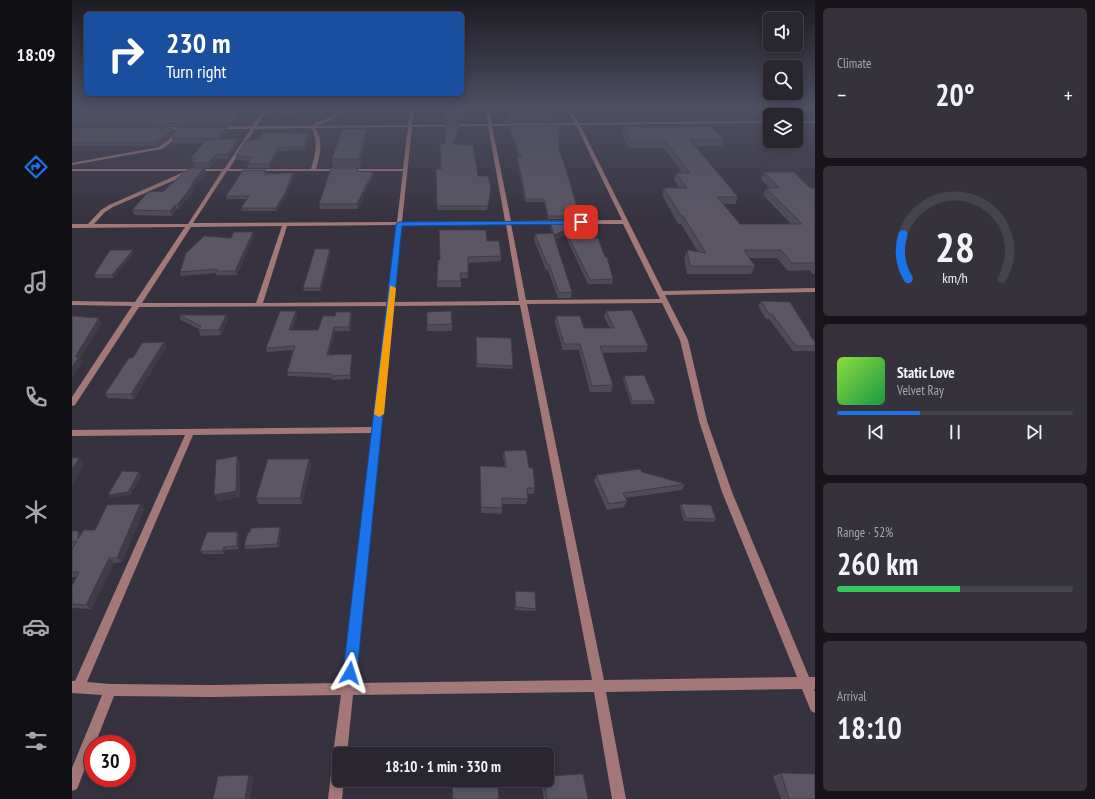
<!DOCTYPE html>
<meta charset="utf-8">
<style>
body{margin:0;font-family:"PT Sans Narrow",sans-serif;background:#35323b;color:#f1f3f6;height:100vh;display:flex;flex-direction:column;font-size:15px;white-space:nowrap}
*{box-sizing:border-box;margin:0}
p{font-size:13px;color:#a5a5aa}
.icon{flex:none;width:22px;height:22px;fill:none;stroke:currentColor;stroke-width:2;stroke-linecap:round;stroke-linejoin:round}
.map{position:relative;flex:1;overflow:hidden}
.drawer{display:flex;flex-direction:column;gap:8px;padding:8px;background:#17151a;width:280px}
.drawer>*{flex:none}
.guide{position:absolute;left:12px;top:12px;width:380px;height:84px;border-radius:6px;box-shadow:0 2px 10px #0003,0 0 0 1px #45434b;background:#1a4fa0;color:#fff;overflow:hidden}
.buttons{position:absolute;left:691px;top:12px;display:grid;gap:8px}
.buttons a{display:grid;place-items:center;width:40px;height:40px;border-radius:6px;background:#29262f;box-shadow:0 2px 10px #0003,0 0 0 1px #45434b;font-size:20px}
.speed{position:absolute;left:12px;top:735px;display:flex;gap:8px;font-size:20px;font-weight:700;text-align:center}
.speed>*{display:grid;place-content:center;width:52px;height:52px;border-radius:50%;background:#29262f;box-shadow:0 2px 10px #0003,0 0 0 1px #45434b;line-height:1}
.speed .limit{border:6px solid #d22;background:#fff;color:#111}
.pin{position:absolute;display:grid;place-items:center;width:34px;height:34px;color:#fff;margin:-17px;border-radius:8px;box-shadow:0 2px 6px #0006}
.me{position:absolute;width:44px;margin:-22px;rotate:6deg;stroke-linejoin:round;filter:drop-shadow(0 0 3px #0008)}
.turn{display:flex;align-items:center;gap:14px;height:84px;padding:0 16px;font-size:18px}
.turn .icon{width:52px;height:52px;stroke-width:2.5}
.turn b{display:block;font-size:28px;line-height:34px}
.big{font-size:30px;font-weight:700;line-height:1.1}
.drawer .card{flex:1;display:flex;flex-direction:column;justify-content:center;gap:6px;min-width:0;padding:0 14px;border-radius:6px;background:#35323b}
.drawer .dial{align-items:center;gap:0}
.dial svg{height:104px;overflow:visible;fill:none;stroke:#45434b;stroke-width:7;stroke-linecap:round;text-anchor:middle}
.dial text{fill:#f1f3f6;stroke:none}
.song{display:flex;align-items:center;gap:12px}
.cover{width:48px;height:48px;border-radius:6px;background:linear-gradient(135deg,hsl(90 70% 55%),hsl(140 70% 35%))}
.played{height:4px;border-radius:2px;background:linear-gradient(90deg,#1a73e8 35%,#45434b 35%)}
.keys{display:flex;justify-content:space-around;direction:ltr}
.heat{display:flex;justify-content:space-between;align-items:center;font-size:22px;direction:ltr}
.charge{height:6px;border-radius:3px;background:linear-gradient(90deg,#34c759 52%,#45434b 0)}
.trip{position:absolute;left:260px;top:747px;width:222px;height:40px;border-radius:6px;background:#29262f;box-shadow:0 2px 10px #0003,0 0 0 1px #45434b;font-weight:700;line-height:40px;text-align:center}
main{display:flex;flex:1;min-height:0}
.menu{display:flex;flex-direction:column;width:72px;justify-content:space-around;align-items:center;background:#100f13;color:#a5a5aa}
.menu .icon{width:28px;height:28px}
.menu .on{color:#1a73e8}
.menu b{font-size:18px;color:#f1f3f6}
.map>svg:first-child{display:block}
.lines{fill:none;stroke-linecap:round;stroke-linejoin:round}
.minor{fill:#a47878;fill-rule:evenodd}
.wall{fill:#4e4a56}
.shaded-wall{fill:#403c46}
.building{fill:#5b5664;stroke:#403c46}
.route{fill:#1a73e8;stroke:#114b97}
.slow{fill:#f59e0b}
</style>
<main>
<nav class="menu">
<b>18:09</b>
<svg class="icon on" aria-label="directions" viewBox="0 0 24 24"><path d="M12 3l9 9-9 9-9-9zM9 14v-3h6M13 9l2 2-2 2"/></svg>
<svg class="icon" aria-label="music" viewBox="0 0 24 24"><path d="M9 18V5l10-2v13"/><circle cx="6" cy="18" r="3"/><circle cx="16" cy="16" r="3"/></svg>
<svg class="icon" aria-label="phone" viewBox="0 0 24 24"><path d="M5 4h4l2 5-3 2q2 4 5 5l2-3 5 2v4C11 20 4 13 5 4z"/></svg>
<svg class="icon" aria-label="climate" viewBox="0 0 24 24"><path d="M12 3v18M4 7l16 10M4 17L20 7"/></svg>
<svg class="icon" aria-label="car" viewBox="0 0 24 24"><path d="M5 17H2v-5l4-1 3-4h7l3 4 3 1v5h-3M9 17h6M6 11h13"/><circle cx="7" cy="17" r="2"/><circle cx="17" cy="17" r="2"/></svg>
<svg class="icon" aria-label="filters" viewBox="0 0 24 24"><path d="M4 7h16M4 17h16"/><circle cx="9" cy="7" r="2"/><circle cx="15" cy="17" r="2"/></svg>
</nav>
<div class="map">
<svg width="743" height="799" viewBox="0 0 743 799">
<rect width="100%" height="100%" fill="#37323f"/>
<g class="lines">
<path class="minor" d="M192,109H196L185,126H241V124L259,117L268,109H272L261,119L244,126L336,125L338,109H342L340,125L416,124L413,109H417L420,124L503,123L494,109H498L507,123L698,121V123L508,125L591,291L743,288V292L593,295L616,340L635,421L660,492L737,677H743V689H742L743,692V713L739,711L730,689L534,692L554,799H540L522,692L281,695L275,754H267V780H272L270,799H256L260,766L262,761L266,760L263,759L261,754L269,695L140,697L42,696L23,744H21V748L5,789L0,791V768L30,695L0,693V681H3L113,435L0,436V430L301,427L315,306L67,307L3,405L0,406V397L60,306L0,305V301L63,302L113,227L0,228V224H16L29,210L37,205L114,171H0V169H152L179,129H145L143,128L145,127L180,126ZM504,125L550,220L439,221L420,126ZM416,126L433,221L330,222L340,127ZM336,127L331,169H244C248,155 252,141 243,128ZM239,128C247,141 243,155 239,169H157L183,129ZM119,171H150L116,224H22L33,212L41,207L119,173ZM155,171H331L325,222L121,223ZM434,224L447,301L322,302L330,225ZM439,224H551L588,299L454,300ZM325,225L316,302L191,303L215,226ZM210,226L184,303H70L119,227ZM590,303L608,340L627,421L650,492L725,677L532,680L455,304ZM445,305H448L520,680L282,683L322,306ZM300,433L270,683L140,685L38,684L15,682L121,435Z
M724,121H743V123H724Z
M118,127L117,129L0,130V128Z
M105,130L108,131L100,142L90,149L0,165V163L87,147L96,140Z"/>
</g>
<path class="wall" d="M0,109H174L161,126H0Z
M210,109H264V110L209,114L208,111Z
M374,109L394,116V119H389L388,124H374Z
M435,109H475L482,119L481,122L437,123Z
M387,125V129L382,144L406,176L419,188L415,210H365L364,169H369L373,144Z
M437,126L487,151L506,210L505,213H493L495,216V219H476L472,202H453L445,160V157H447L437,128Z
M551,127L572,128L653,140L650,146H623L666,197L663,204H651L668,224H719L691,195L694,188H697L689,179L692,172L738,188H743V274H740L738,270L716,271L705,258H677L683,266L679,274H615L612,258L615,250L626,252L609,224H606L590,195L592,188H607L602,180L604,173H610L592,148H557L550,133Z
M0,128L101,132L95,139L86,146H0Z
M156,132L150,139H166L167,143L157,159H145L138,168H122L119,158L131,143H101L100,138Z
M236,133L237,136L233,150L207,151L198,168H176L175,164L177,161L165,160L164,156L188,139Z
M295,136L288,168H261L260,159Z
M132,168L134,172L122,187V190L107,209H105L100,216L63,215L60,210Z
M286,168V171L301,172V176L286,209H248L247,204Z
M194,170L195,172L194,174L221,173V176L214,196L204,211H170L169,208L175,199H155L154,196Z
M478,221H500L541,279L540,284H516L493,235L483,239L500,292L499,298H486L476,270H474L462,240L463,234L480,233L478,226Z
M182,236L165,275H145L144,273L109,276L108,272L159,238Z
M415,241L429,256V261L396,263V278H389V287H365V281L368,260Z
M259,252L249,291H232L231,288Z
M62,253L41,278H24L22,275Z
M689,301L738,334V335L743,341V351H721L697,319H694L686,306Z
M224,311L225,315L220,330H246L263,316L279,312L280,316L278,331H263L257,355L280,358L278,379L260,380V378L216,376L215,372L221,350L195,352L194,348Z
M534,311L576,346L574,352L530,353L541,385L539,392H518L507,350H491L483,322L484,316L512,328H538L532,317Z
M355,312L380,324V331H355Z
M107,315H154L156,320L149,335L129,336L126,330L127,329L109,320Z
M404,337L441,366V369L404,367Z
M92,342L94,347L62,399L36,398L33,394L61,358Z
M552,376L583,401L582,404H559L551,379Z
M432,451L457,468L463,488L461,494H455L456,499L454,504H430V514L409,513L408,472V466L433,467L431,457Z
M237,459L239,466L230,504H187L184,498Z
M570,472L613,484L610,490L553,498L555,501L552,507L535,510L522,481L524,475Z
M609,504L644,519L642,522L612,521L608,507Z
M72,509L50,562L42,563L19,609L0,608V586L5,577H0V549L2,547H0V531H6L9,534L23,530Z
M208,527L209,529L207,547L174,549L172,546L178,532Z
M167,535V549L154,550L152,554H131L128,551Z
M443,591L464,609L463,611L443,610Z
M709,773L743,799H709L701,776Z
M469,780H475L516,799H472Z"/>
<path class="shaded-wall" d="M171,109H174L161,126L160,123Z
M387,125V129L381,148V144Z
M155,127L156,132L147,143L146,139Z
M100,128L101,132L95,139L86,146L84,142Z
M295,129V136L288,168L287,159Z
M236,133L237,136L233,150L232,147Z
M166,139L167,143L157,159L155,155Z
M206,147L207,151L198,168L197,164Z
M144,154L145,159L138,168L136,163Z
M132,168L134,172L122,187V190L107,209L105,205L120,183Z
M301,172V176L286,209L285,204Z
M221,173V176L214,196L204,211V208Z
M103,205L105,209L100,216L98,211Z
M493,230V235L481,239L482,235Z
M181,232L182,236L165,275L163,271Z
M258,249L259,252L249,291L248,288Z
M61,250L62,253L41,278L40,275Z
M224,311L225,315L218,334L217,330Z
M279,312L280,316L278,331L277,327Z
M154,315L156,320L149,335L147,330Z
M27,318L30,324L8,359L11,362L0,378V367L3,357Z
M262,327L263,331L256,359L255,355Z
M92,342L94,347L62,399L59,394Z
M165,456L168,463V497L146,502L142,495Z
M7,458L12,464L0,486V470Z
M237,459L239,466L230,504L228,498Z
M67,472L70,476L58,495L38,498L36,495Z
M68,504L72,509L50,562L45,558Z
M208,527L209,529L207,547L205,544Z
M6,531L11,535L6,539Z
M165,532L167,535V549L165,546Z
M152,547L154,550L152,554L151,551Z
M37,558L42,563L19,609L14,605Z
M177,775L182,777L178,799H173Z"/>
<path class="building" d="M0,109H171L160,123H0Z
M210,109H252L208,111Z
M374,109H393L394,116H389L388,121H374Z
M435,109H475L482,119L437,121Z
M373,125H387L381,144L401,145L406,176H416L419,188L416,206H365L364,169H369L368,144H373Z
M485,125L487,127V151L494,169L506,210H491L495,216H476L472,199H454L445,157H449L437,126Z
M570,126L572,128L638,126L653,140H618L666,197H645L668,224H730L694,188H707L692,172H722L738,188H743V264L742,263H720L709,250H672L683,266H618L615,250L634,253L611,216H609L592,188H615L604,173H618L594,142H559L551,127Z
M107,127H155L146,139L100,138Z
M0,128H100L94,136L84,142L0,143Z
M270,129H295L287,159H260Z
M191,133H236L232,147H206L197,164H175L180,157L164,156L174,140L188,139Z
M135,139H166L155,155L144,154L136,163H120L125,158H119Z
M119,168H132L120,183V186L105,205H103L98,211L60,210L76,192L92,191L110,174Z
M259,168H286L285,171L301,172L285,204H247Z
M171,170H194L192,174L221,173L213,193L204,208H169L177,196H154Z
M478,221H500L513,238H526L533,257H535L541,279L518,280L493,230L482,235Z
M367,230H414L415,241H427L429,256L396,257V273H388L389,281H365L366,260H368Z
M162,232H181L163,271H144L145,269L108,272L114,253L132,236L159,238Z
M481,233L500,292L487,293L477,264H475L463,234Z
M243,249H258L248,288H231Z
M38,250H61L40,275H22Z
M689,301L718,302L738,334H737L743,342V346H724L700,314H697Z
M560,310L576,346H528L541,385L520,386L508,344H492L484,316H508L512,328H542L534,311Z
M208,311H224L217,330H246L251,316H263L264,312H279L277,327H262L255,355L280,354L278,375L259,376L260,374L215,372L223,346L194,348Z
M379,311L380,324L355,325V312Z
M107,315H154L147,330H126L129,326Z
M0,316L27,318L3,357H7L0,367Z
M404,337L439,338L441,366L405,364Z
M92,342L59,394H33L57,358H61L70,343Z
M572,375L583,401H560L552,376Z
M454,450L457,468H461L463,488H455L456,499L430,498V508L409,507L408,466L434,467L432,451Z
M165,456L164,491L142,495L144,460Z
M0,458H7L0,470Z
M196,459H237L228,498H184Z
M568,469L570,472L613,484L551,493L555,501L537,504L524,475Z
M50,471L67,472L56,492L36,495Z
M68,504L45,558H37L14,605L0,604V586L7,572H0V549L5,541L0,542V531H6V539L12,530H23L35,505Z
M609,504L639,505L644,519L614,518Z
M208,527L205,544L172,546L176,532H178L179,528Z
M135,532H165V546L152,547L151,551H128Z
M443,591L463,592L464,609L444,607Z
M709,773L743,774V799H717Z
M511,774L516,799H475L472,780H475V776Z
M177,775L173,799H141L146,776Z
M380,780H425L427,799H381Z"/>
<linearGradient id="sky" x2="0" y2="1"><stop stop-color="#1e1c23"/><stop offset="0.49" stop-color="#4d4f63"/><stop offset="1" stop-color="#4d4f63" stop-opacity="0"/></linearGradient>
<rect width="743" height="221" fill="url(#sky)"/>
<path class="route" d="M509,221L512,222L511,224L330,226L285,673L283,678L278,680L273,678L271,673L324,224L327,222Z"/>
<path class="slow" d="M318,286H320L324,288L312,414L307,417L302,414Z"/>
</svg>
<div class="buttons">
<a><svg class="icon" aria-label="sound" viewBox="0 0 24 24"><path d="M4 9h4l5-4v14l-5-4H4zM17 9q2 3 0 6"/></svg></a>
<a><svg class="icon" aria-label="search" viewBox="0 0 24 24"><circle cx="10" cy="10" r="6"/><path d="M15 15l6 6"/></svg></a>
<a><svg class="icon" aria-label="layers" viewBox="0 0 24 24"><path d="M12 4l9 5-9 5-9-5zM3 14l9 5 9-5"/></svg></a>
</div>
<div class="speed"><div class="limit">30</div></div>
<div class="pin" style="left:509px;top:222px;background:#d93025"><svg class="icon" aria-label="arrive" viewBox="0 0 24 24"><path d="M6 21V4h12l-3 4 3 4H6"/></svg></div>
<svg class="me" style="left:278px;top:673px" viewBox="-20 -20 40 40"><path d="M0-17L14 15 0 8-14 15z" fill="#1a73e8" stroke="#fff" stroke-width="4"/></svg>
<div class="trip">18:10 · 1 min · 330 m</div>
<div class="guide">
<div class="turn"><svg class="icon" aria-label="right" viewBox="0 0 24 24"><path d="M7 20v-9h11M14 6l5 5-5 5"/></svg><div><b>230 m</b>Turn right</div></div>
</div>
</div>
<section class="drawer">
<div class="card"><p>Climate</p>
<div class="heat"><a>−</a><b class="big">20°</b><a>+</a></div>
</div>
<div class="card dial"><svg viewBox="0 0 100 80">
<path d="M14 69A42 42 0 1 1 86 69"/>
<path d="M14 69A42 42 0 0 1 10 35" stroke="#1a73e8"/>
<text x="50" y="56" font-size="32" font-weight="700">28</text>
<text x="50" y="72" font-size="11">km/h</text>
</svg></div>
<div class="card">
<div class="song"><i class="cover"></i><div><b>Static Love</b><p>Velvet Ray</p></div></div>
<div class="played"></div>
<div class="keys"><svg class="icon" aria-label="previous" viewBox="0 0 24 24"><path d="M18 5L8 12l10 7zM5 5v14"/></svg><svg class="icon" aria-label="pause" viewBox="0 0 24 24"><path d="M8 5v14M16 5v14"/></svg><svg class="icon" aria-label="next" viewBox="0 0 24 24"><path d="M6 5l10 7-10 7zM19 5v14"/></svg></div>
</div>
<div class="card"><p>Range · 52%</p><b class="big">260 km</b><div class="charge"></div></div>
<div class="card"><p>Arrival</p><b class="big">18:10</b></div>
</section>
</main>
